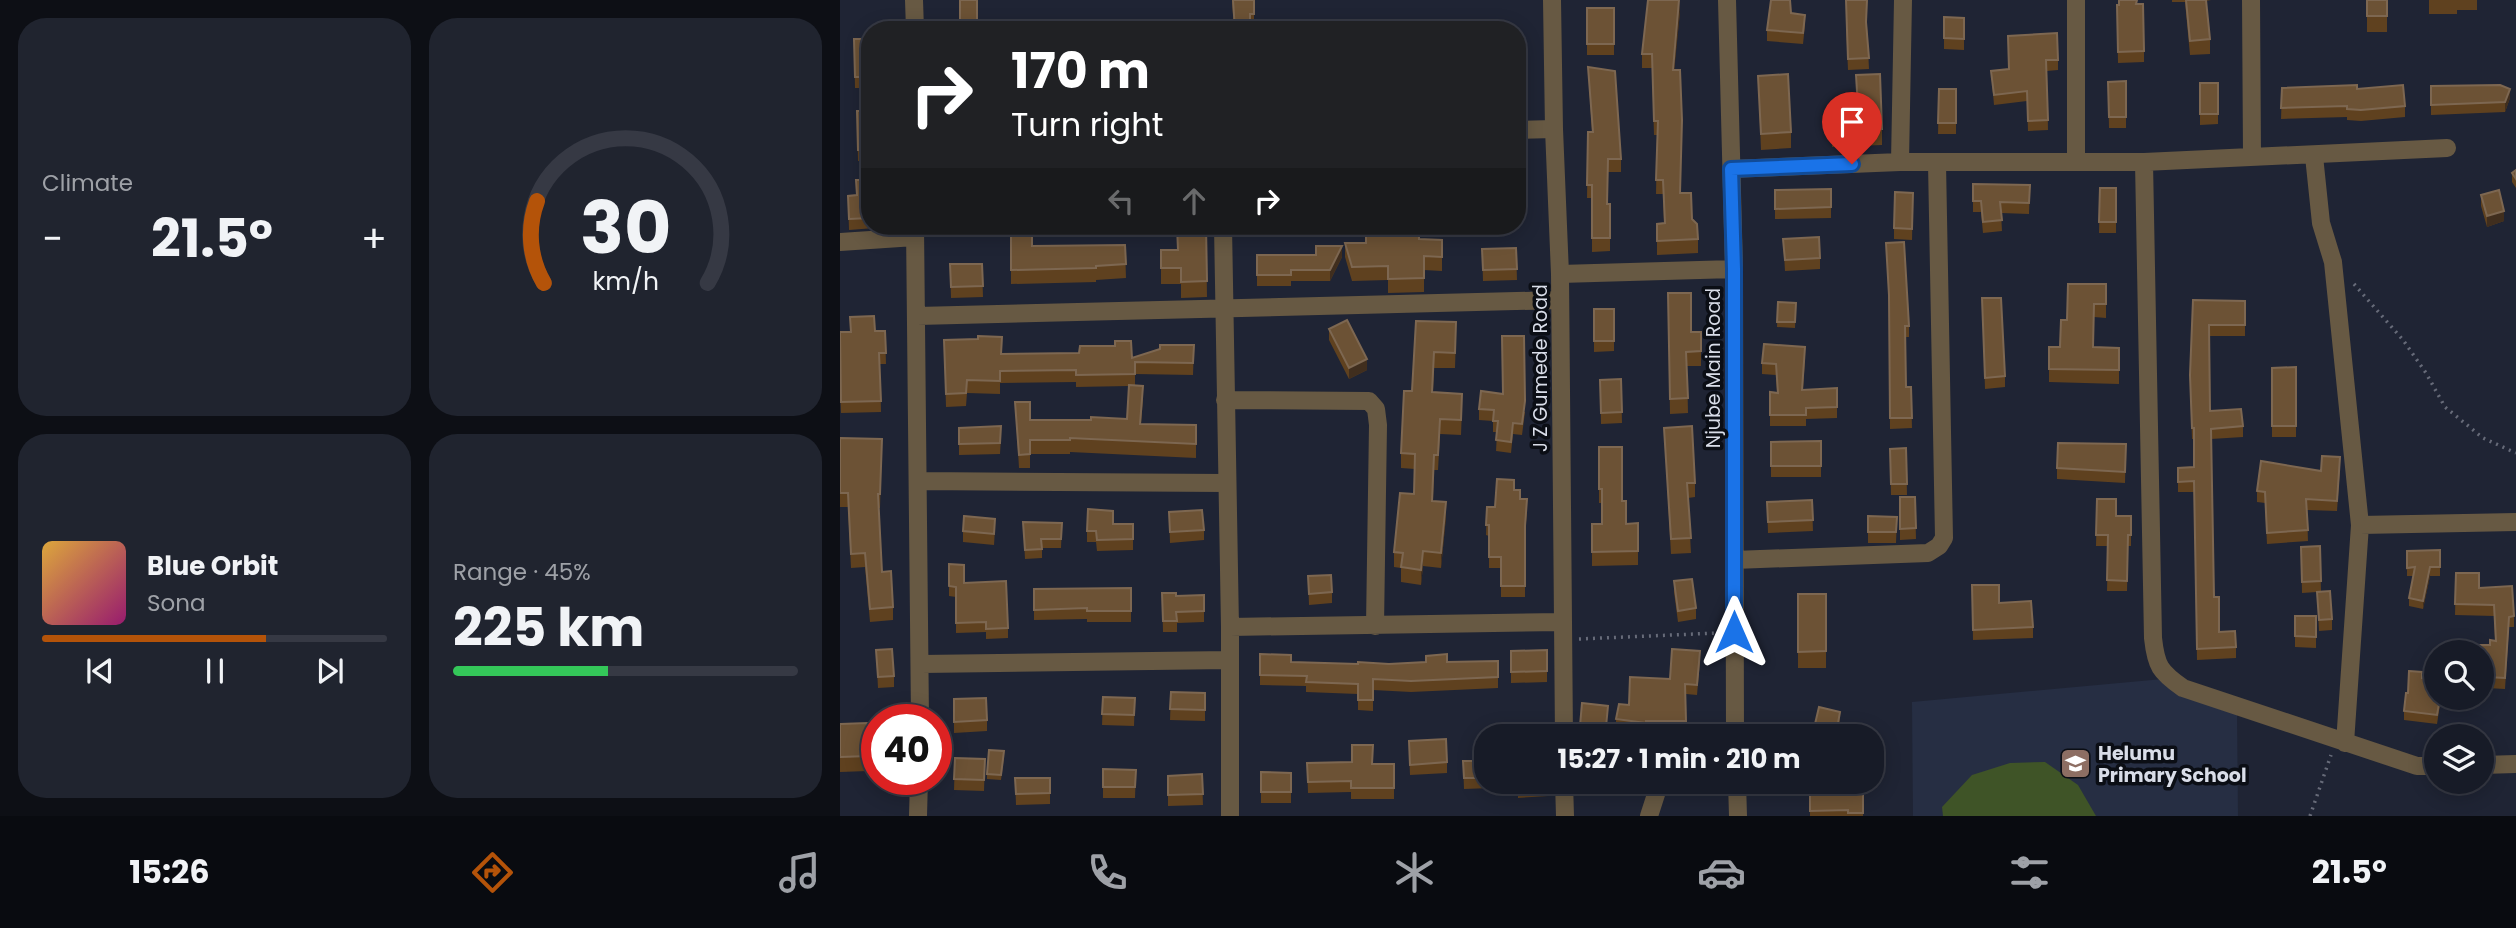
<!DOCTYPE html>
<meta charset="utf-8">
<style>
body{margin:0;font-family:Poppins,sans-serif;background:#20242f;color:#f1f3f6;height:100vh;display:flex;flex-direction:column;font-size:26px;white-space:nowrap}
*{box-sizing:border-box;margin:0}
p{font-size:23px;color:#9ea1a7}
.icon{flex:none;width:38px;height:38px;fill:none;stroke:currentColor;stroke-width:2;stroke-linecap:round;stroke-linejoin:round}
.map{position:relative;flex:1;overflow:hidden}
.side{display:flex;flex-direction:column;gap:18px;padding:18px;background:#0d0f15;width:840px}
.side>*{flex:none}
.hud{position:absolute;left:21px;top:21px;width:665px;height:214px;border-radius:28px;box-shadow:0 4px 18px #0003,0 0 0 2px #363944;background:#202124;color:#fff;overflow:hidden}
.fabs{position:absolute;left:1584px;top:640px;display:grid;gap:14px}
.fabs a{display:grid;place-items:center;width:70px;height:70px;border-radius:50%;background:#171b27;box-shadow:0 4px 18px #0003,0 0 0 2px #363944;font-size:35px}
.speed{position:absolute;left:21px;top:704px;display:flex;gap:14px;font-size:35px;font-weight:700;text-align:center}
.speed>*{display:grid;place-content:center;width:91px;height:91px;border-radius:50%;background:#171b27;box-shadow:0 4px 18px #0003,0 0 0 2px #363944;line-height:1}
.speed .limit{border:10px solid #d22;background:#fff;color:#111}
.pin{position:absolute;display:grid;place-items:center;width:60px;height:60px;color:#fff;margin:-72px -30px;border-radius:50% 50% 50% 0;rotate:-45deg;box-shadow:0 0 7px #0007}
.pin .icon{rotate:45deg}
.me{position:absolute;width:77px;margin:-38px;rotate:0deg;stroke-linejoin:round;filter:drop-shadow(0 0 5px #0008)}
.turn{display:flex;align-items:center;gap:24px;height:147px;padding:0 35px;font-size:32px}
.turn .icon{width:91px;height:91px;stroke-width:2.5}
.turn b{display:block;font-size:49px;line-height:60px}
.lanes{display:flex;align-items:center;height:66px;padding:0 35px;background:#0003;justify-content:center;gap:35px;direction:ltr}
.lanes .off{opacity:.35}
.big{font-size:52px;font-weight:700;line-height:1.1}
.side .tile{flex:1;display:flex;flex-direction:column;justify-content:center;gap:10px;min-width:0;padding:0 24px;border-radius:28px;background:#20242f}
.side .dial{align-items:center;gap:0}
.dial svg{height:182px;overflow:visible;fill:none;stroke:#363944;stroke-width:7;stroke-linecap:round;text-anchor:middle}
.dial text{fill:#f1f3f6;stroke:none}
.song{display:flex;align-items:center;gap:21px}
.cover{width:84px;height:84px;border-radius:10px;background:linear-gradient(135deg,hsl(40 70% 55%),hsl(320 70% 35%))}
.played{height:7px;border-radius:4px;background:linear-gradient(90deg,#b45309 65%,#363944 65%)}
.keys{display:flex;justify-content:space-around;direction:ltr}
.heat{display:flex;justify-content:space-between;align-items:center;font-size:38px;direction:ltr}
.charge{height:10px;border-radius:5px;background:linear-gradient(90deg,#34c759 45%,#363944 0)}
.side .tiles{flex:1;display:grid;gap:18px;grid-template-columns:repeat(2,1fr)}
.trip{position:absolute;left:634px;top:724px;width:410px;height:70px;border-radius:28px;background:#171b27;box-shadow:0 4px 18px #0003,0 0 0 2px #363944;font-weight:700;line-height:70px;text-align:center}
.tabs{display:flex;height:112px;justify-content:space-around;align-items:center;background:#090b10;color:#9ea1a7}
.tabs .icon{width:49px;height:49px}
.tabs .on{color:#b45309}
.tabs b{font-size:32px;color:#f1f3f6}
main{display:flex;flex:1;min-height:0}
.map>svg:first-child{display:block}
.built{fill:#262e43}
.green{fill:#3f5427}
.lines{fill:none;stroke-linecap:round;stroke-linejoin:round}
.path{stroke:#676b79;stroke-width:3.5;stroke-dasharray:2 5;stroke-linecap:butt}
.minor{stroke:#675943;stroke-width:18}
.wall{fill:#5f411f}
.shaded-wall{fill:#402e1e}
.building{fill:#6c5235;stroke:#7d6751;stroke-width:2}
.route-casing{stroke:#114b97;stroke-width:18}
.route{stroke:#1a73e8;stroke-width:12}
.labels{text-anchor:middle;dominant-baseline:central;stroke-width:7;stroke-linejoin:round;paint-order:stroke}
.street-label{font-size:19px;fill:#d9dde8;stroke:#0b0e15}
.poi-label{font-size:19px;font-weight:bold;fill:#d9dde8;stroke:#0b0e15;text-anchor:start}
</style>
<main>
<section class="side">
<div class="tiles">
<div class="tile"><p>Climate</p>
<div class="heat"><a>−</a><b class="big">21.5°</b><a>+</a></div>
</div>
<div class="tile dial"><svg viewBox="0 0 100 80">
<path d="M14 69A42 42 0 1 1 86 69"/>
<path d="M14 69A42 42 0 0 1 11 33" stroke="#b45309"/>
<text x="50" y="56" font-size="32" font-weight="700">30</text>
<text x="50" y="72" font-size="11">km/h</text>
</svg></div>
<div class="tile">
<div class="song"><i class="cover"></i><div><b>Blue Orbit</b><p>Sona</p></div></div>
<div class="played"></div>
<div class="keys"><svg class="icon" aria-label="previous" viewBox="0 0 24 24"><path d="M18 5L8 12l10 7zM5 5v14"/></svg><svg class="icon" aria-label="pause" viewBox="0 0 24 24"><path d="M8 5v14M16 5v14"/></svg><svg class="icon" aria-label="next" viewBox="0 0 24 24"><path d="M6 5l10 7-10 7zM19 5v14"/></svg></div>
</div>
<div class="tile"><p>Range · 45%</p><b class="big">225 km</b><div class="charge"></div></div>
</div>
</section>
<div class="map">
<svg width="1676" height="816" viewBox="0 0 1676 816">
<rect width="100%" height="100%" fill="#1f2434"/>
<path class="built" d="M1323,679L1397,713L1398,816H1073L1072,702Z"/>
<path class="green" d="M1205,762L1238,785L1256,816H1103L1102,807L1132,775L1170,763Z"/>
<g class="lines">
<path class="path" d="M1514,284L1563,340L1586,373L1605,407L1643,438L1676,453
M739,639L878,633
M1470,816L1491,755"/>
<path class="minor" d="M74,0L75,30
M712,0L714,129L720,274L724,737
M887,0L894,269L895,737
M1236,0V162
M1411,0L1412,156
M677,130L714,129
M1474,156L1481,223L1493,262L1520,525L1505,743
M1060,162L1063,0
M1304,162L1313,638C1316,666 1320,672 1343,688L1577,766H1596
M891,169L1060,162H1304L1607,148
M75,226L80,719
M383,226L390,627V816
M0,242L75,237
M720,274L894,269
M77,316L720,300
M385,400L529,401L536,409L538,425L535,626
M78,481L385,483
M1520,525L1676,522
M894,560L1088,553L1099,546L1104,538L1097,163
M390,627L722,622
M81,664L389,660
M859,737L895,733
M1642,765L1676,764
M724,782L725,816
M897,782L898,816
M78,816L79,779
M809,816L820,782"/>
</g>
<path class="wall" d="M120,0H137V30H120Z
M392,0H414V25H410V30H394Z
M1332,0H1371L1366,1L1370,39V54L1350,55L1345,2H1332Z
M1527,0H1547V32H1527Z
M1589,0H1637V10H1617V14H1589Z
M1297,4L1304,51V62L1278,63L1277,5Z
M747,8H774V55H747Z
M840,12L834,70L840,193L852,219L858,239V253L817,255V224L824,223L823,194H816L817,135H814L812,68H802V54Z
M951,13L965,25L963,44L927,41V30Z
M1104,17L1124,18V50L1104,49Z
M1006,24L1027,26L1029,69L1008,70Z
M14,39H30V88H15Z
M1168,46L1218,60V70L1207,71L1208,130L1188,131L1187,101L1154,105L1151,71L1169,69Z
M748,67L781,159V172H768L767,204H770V251L752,252V198H747L748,132H752Z
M1016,75L1042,129V145L992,147L991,109L1017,108Z
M918,76L951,132V148L921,150Z
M1286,81V128H1269L1268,82Z
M1360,83H1378V124L1360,125Z
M1591,86L1670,98L1665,112L1591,115Z
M1442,88L1517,89L1565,106V117L1521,121L1507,120V117L1441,119Z
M1099,89H1116V134H1098Z
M17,111H30V161H18Z
M677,166H680V195H677Z
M1676,170V188L1672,182V173Z
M30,180V226H48V227L9,230L8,196L17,195Z
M1133,184L1190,185L1189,214L1161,213L1162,231L1143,233L1141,212H1133Z
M1260,188H1276V233H1259Z
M991,189V218L935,219V190Z
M1073,193L1072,240L1054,239V228Z
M1641,195L1664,221L1647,227L1641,206Z
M366,226L367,297L341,298V284H321V250H337Z
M171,234L192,246L285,245L286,278L256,280V282L171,284Z
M579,239L602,240V271L584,270V292L548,293V280L512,281L505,257V243Z
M943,239L980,258V269L945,271Z
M1046,243L1069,326V337H1065L1066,387H1071L1072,428L1050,429L1049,306Z
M676,248L677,280L643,281L642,249Z
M417,255L502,257L490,281H451V286H417Z
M110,264H142L143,297L111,298Z
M1266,284V318L1254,317L1253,347L1279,348V384L1209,382V347H1220L1227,320Z
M828,293L851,332H861V366H847L848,413L830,414Z
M1142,298L1165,376V387L1145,389Z
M1353,300L1405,301V336H1369L1370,411L1403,426V437L1371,439L1374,597L1379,632L1396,647V658L1357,660L1354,492H1338V479L1354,467V439H1352L1350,386Z
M938,302L956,303L955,328L937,327Z
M754,309H774V351L754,352Z
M576,321L616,337L615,368H594L593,392L622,409L621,435L600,434L598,470H594L593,501L606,517L601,568L583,566L581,585L561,582V568L554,567V552L574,494L575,469L561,468V453L572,391Z
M489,329L527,370L509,379L489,340Z
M35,331H45L46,364H40L41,412L1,413L0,389Z
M138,339L161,354L292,358L354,345L353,375L295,374V385L303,399L301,424L356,425V458L230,452V454H190V468H179L175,402L190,420L287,419L289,386L236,387V382L160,383V394L127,393L126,406L106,407L104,340Z
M965,358L963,390L997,388V418L966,419V426H930V392L937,393L936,375L922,374V363Z
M1456,367V437H1432V368Z
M781,379L782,423L761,424L760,380Z
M639,409L685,412L682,435L673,434L671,453L656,451L657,432H653V421L639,420Z
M119,428L161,437L160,454L119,455Z
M824,428L855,483V497L848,498L851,553L831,554Z
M0,438L42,439L40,508H39L42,572L53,607V620L30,622L25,567L11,568L8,507H0Z
M981,441V477H931V442Z
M1286,444L1285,483L1217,479V468Z
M759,447L782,501L786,524L798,523V565L752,566V524H762V503H759Z
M1066,448L1067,495H1051L1050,449Z
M1500,468L1497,511L1467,510L1468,541L1427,544L1425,503L1417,502V491L1481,471Z
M674,490L687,510L685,536V597H661V568H649V536L646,535L647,507H655Z
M1060,497H1075L1076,539L1060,540Z
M1257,499L1276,516H1291V546H1288L1287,591H1267L1268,546H1256Z
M972,500L973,531L928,533L927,502Z
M329,512L364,530V540L330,543Z
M1028,516L1057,517L1056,543H1028Z
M183,522L222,523L221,548H202V558L185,559Z
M273,524H293V550L257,551L256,542H247V531Z
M155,529L154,545L123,542V531Z
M1480,546L1481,592L1492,619V630L1479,631L1477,592L1462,593L1461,547Z
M1600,550V576H1590L1583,609L1569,606V598L1573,576H1567V551Z
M109,564L124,583L168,628V638L146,639V632L116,633V597L109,596Z
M1616,573L1639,588L1674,616V627H1669L1665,689L1647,688V684H1642V653L1655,641L1654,616L1615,615Z
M468,576L492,592V603L469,605Z
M834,581L856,608V619L838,622L834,592Z
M1132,585L1193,627V638L1133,640Z
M291,588V622H247V619L194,620V589Z
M322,593L336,596L364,595V622L337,623V632H323Z
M958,594H986V668H958Z
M1455,616H1476V648L1455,647Z
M36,650L54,676V687L38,688Z
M707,650V682L671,683V651Z
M420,654L451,662L518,664L658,661V688L571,692L533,690V711L518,710V694L466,692V686L420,685Z
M860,661L857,695L846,694V731H806V733L776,729V719L789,705Z
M1582,678L1601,698L1597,724L1564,720V711L1568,693Z
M331,692L365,693V721L330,720Z
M263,697L295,698L294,726L262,725Z
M114,699L147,720V731L114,733Z
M1000,723L998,737H983L975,735V724Z
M0,724L28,756V771L0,772Z
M646,750V782H707L708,796L678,798V787L624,789L623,761H640V751Z
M569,752L607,762V773L570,775Z
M164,757L161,780L147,779V774Z
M115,758L145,759L144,791L114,790Z
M467,763L554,764V799H511V792L468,793Z
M263,769L296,770L295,798H263Z
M421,772L451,773V803H421Z
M362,774L363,805L328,806V776Z
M175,778H210V804L176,805Z
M970,782L998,787L1023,788V816H970Z"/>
<path class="shaded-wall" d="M839,0L840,12L833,84V70Z
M1670,89V98L1665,112V102Z
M1664,211V221L1647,227V216Z
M502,246V257L490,281V270Z
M527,359V370L509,379V368Z
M606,502V517L601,568V553Z
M583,551V566L581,585V570Z
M1590,567V576L1583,609V601Z
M1000,712V723L997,737V729Z"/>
<path class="building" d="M120,0H137V22H120Z
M393,0H414V14H410V30H395Z
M808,0H839L833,70H840L842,120L840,193H851L852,219L857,224L858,239L817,241V224L825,223L823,180H816L818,121H814L812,54H802Z
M931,0H950L951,13L965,15L963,33L927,30Z
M1006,0H1027L1026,22L1029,58L1008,59Z
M1279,0H1297L1296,4H1303L1304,51L1278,52L1277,5H1279Z
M1346,0H1366L1370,39L1350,41Z
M1527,0H1547V16H1527Z
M747,8H774V44H747Z
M1104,17L1124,18V39L1104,38Z
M1217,33L1218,60H1206L1208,120L1188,121L1187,91L1154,95L1151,71L1169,69L1168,36Z
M14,39H30V77H15Z
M748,67L775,71L781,159H768L767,204H770V238H752V185H747L748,132H753Z
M948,74L951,132L921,134L918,76Z
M1040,74L1042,129L992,131L991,109L1018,108L1016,75Z
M1286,81V117H1269L1268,82Z
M1360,83H1378V114H1360Z
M1517,85V89L1563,85L1565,106L1521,110L1507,109V106L1441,108L1442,88Z
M1660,85L1670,89L1665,102L1591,105V86Z
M1099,89H1116V123H1098Z
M17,111H30V150H18Z
M677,166H680V184H677Z
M1676,170V179L1672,173Z
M16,180H30V218L9,219L8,196L17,195Z
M1133,184L1190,185L1189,203L1160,202L1162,220L1143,222L1141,201H1133Z
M1260,188H1276V222H1259Z
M991,189V207L935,209V190Z
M1659,190L1664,211L1647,216L1641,195Z
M1055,192L1073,193L1072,229L1054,228Z
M337,226H366L367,281L341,282V268H321V250H338Z
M549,227L579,228V239L602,240V257L584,256V278L548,279V266L512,267L505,243H526V236H549Z
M192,233V246L285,245L286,264L256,266V268L171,270V234Z
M979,237L980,258L945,260L943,239Z
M1064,242L1069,326H1065L1066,387H1071L1072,418H1050L1049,295L1046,243Z
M476,246H502L490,270H451V275H417V255H476Z
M676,248L677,269L643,270L642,249Z
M110,264H142L143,286L111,287Z
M1228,284H1266V304H1254L1253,347L1279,348V370L1209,369V347H1220L1221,320H1227Z
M828,293H851V332H861V351L846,352L848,398L830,399Z
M1142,298H1161L1165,376L1145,378Z
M1353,300L1405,301V325H1369L1370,411L1401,409L1403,426L1371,429L1374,597H1379V632L1395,631L1396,647L1357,649L1354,481L1338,482V468L1354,467V428H1352L1350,375Z
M938,302L956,303L955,322H937Z
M754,309H774V341H754Z
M34,316L35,331H45L46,353H39L41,401L1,402L0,332H11L10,317Z
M507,320L527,359L509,368L489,329Z
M576,321L616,322L615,353L594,352L592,392L622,394L621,420L600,419L598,455H594L592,501L606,502L601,553L583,551L581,570L561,567L563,553L554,552L560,493L574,494L575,454L561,453L564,391H572Z
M138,336L162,337L161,354L239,353L240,346H275V341H291L292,358L320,349V345H354L353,363L295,362V374L236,375V370L160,371V381L127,380L126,393L106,394L104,340L138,339Z
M662,336H684L685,401L682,424L673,423L671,442L656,440L658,421H653L654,410L639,409L641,391L663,394Z
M924,344L965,347L962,390L997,388V407L966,408V415H930V392L938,393L936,364L922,363Z
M1456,367V426H1432V368Z
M781,379L782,412L761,413L760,380Z
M289,385L303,386L300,424L356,425V444L230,438V440H190V454L179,455L175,402H190V420H251V417L287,419Z
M161,426L160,443L119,444V428Z
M852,426L855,483H847L851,538L831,539L824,428Z
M0,438L42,439L40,494H38L42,572L51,571L53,607L30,609L25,553L11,554L8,493H0Z
M981,441V466H931V442Z
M1218,443L1286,444L1285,472L1217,468Z
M759,447H782V501H786V524L798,523V551L752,552V524H762V489H759Z
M1066,448L1067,484H1051L1050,449Z
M1482,456L1500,457L1497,501L1466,499L1468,530L1427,533L1425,492L1417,491L1421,461L1481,471Z
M657,479L674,480V490H680V499H687L685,526V586H661V557H649V525H646L647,507H655Z
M1060,497H1075L1076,528L1060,529Z
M1257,499H1276V516H1291V535H1288L1287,581L1267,580L1268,535H1256Z
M972,500L973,520L928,522L927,502Z
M248,509L273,511V524H293V539L257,540L256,531H247Z
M362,510L364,530L330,532L329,512Z
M124,516L155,519L154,534L123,531Z
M1028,516L1057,517L1056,532H1028Z
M183,522L222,523L221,539H201L202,549L185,550Z
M1480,546L1481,581L1462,582L1461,547Z
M1600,550V567H1590L1583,601L1569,598L1575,567L1567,568V551Z
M109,564L124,565V583L166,581L168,628L146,629V622L116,623V587L109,586Z
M1616,573H1639V588L1672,586L1674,616L1669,617L1665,678L1647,677V673H1642V653H1620L1621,645H1650V640L1656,641L1654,605L1615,604Z
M491,575L492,592L469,594L468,576Z
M852,579L856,608L838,611L834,581Z
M1132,585H1159V603L1191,601L1193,627L1133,630Z
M291,588V611H247V608L194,610V589Z
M1490,591L1492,619L1479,620L1477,592Z
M322,593H336V596L364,595V611L336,612L337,621H323Z
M958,594H986V651L958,652Z
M1455,616H1476V637L1455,636Z
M52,649L54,676L38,677L36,650Z
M832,649L860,651L857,685L845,684L846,721H806V723L776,719L779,704L789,705L790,677L830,679Z
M707,650V671L671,672V651Z
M420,654L451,655V662L518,664V662L549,664L586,662V656L607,654V662L658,661V677L571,681L533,679V700H518V684L466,682L467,676L420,675Z
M1569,671L1582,672V678L1596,677V698H1600L1597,715L1564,711L1566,693H1568Z
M331,692L365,693V710L330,709Z
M263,697L295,698L294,715L262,714Z
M146,698L147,720L114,722V699Z
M742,703L768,706L765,737H739Z
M979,707L1000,712L997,729L975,724Z
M27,723L28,756L0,757V724Z
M672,733L691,734V737H672Z
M606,739L607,762L570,765L569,741Z
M512,745H533L532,764H554V788H511V781L468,782L467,763L512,762Z
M149,750L164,751L161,775L147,774Z
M646,750V778H624L623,761H641L640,751Z
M115,758L145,759L144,780L114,779Z
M263,769L296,770L295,787H263Z
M421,772L451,773V792H421Z
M362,774L363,794L328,795V776Z
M175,778H210V793L176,794Z
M678,782H707L708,785L678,787Z
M970,782H998V787L1023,788V813H1008V810L970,811Z"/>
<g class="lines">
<defs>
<path id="route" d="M894,632V269L891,169L1012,164"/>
</defs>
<use href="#route" class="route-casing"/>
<use href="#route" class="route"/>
</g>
<defs>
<symbol id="school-square" viewBox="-11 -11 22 22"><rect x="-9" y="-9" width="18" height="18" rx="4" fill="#8d6e63" stroke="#0b0e15"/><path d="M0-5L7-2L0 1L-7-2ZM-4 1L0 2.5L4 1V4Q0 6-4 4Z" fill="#fff"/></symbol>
</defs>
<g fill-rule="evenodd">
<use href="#school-square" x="1218" y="746" width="35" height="35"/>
</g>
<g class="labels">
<g class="street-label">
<text transform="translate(700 368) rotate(-90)">J Z Gumede Road</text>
<text transform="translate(873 368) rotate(-90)">Njube Main Road</text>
</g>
<g class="poi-label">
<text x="1258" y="753">Helumu<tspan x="1258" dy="22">Primary School</tspan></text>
</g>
</g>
</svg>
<div class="fabs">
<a><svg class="icon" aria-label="search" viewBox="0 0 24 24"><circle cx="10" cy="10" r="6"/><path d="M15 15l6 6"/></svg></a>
<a><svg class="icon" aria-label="layers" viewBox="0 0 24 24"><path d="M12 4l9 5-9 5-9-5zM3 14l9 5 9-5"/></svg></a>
</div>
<div class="speed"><div class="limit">40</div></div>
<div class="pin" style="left:1012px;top:164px;background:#d93025"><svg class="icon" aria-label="arrive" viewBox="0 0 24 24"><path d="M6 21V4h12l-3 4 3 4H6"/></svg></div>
<svg class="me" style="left:894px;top:632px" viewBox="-20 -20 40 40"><path d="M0-17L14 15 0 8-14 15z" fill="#1a73e8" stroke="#fff" stroke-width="4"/></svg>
<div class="trip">15:27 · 1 min · 210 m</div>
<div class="hud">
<div class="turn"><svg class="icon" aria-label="right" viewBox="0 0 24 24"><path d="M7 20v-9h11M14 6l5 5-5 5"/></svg><div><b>170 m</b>Turn right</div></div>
<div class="lanes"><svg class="icon off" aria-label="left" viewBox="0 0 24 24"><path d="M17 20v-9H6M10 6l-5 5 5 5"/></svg><svg class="icon off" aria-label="ahead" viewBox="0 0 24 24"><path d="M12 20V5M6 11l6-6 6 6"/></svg><svg class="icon" aria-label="right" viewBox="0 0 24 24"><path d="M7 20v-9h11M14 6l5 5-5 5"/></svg></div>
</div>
</div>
</main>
<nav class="tabs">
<b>15:26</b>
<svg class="icon on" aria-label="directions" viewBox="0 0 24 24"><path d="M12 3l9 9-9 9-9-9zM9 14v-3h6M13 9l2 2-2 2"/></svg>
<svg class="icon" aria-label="music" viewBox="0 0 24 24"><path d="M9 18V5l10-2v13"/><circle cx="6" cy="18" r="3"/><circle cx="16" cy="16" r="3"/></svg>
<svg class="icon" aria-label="phone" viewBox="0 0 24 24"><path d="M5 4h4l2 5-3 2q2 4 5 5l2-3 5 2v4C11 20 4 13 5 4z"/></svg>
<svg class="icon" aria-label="climate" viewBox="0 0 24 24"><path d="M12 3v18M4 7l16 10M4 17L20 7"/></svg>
<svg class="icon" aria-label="car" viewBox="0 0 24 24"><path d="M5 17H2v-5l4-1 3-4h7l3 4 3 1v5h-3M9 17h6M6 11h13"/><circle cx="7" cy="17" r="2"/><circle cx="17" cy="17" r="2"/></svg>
<svg class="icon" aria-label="filters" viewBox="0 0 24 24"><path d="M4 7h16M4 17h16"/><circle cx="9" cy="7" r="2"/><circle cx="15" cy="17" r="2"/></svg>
<b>21.5°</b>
</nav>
